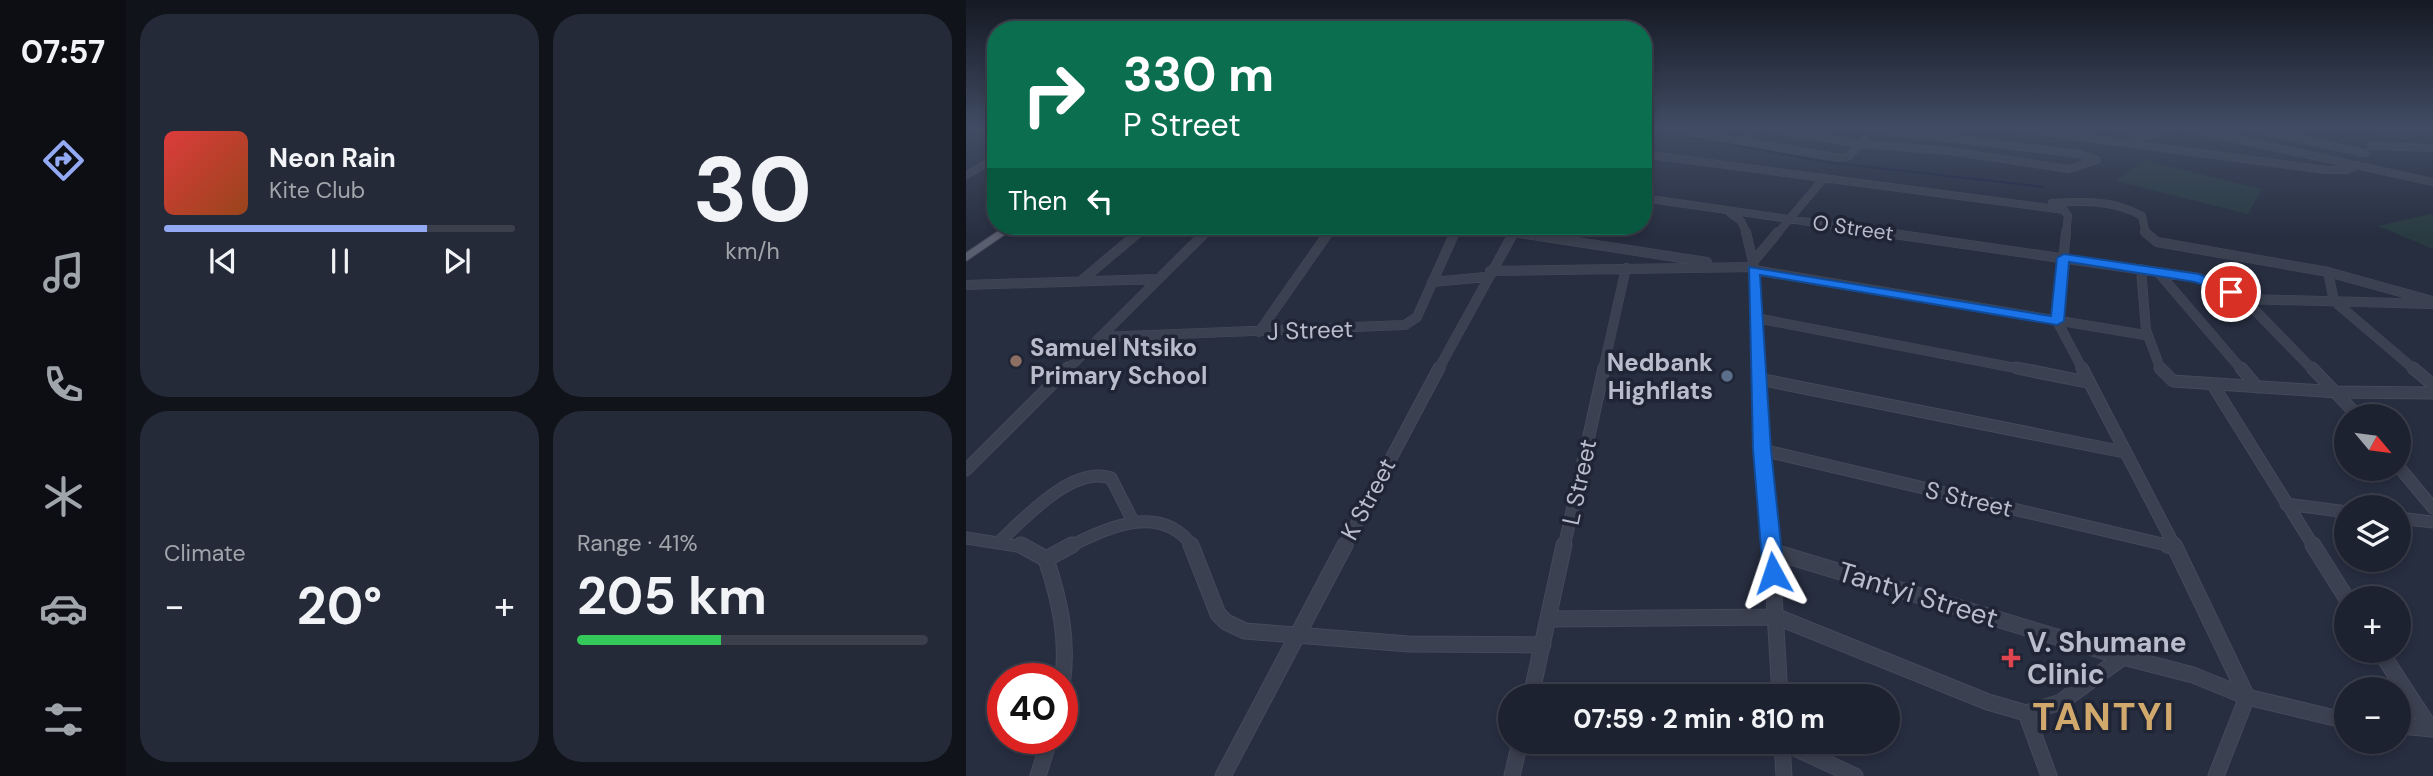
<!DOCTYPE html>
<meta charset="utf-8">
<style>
body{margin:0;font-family:"DM Sans",sans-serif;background:#252a38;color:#f1f3f6;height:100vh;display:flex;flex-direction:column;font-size:26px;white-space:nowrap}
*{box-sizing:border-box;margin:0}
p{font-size:23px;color:#a0a4ab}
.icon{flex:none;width:38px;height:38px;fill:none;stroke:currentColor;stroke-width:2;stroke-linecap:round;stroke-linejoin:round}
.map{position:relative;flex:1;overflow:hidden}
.sheet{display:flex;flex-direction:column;gap:14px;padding:14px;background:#10131a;width:840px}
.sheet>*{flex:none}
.guide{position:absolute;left:21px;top:21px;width:665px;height:214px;border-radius:28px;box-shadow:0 4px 10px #0003,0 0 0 2px #3b3f4c;background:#0b6e4f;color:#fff;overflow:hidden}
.needle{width:46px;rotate:119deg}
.controls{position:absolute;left:1368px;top:404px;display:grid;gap:14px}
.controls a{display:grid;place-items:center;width:77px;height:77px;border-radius:50%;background:#1d2230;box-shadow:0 4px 10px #0003,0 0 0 2px #3b3f4c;font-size:35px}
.speed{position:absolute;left:21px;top:663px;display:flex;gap:14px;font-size:35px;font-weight:700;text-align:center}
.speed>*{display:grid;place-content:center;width:91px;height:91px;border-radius:50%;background:#1d2230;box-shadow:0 4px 10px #0003,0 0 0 2px #3b3f4c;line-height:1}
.speed .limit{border:10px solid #d22;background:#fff;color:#111}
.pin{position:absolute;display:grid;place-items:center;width:60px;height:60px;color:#fff;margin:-30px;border:4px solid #fff;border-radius:50%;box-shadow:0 2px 7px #0007}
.me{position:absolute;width:77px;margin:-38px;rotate:355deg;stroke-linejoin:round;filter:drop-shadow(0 0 5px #0008)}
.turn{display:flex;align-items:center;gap:24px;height:147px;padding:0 21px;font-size:32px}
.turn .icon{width:91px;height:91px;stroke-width:2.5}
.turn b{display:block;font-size:49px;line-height:60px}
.then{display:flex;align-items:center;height:66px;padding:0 21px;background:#0003;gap:14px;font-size:26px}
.big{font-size:52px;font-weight:700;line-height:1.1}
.sheet .tile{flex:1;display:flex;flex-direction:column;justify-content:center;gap:10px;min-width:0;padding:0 24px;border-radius:28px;background:#252a38}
.sheet .dial{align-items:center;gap:0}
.dial b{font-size:91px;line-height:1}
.song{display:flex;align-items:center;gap:21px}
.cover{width:84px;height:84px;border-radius:10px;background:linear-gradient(135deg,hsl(0 70% 55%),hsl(20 70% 35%))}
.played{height:7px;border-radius:4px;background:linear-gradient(90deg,#94a9f4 75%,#3b3f4c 75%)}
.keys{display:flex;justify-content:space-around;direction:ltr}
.heat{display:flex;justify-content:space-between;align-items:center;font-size:38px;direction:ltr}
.charge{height:10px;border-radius:5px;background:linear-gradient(90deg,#34c759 41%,#3b3f4c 0)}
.sheet .tiles{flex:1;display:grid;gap:14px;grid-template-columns:repeat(2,1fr)}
.trip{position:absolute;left:532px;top:684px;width:402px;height:70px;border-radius:35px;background:#1d2230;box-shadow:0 4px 10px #0003,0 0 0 2px #3b3f4c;font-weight:700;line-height:70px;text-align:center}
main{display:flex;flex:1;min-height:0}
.menu{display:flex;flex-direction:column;width:126px;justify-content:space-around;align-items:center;background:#0c0e13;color:#a0a4ab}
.menu .icon{width:49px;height:49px}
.menu .on{color:#94a9f4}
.menu b{font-size:32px;color:#f1f3f6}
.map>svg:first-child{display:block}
.green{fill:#293b41}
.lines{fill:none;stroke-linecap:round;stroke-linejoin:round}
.stream{stroke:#1a233e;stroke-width:2}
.minor-far3-casing{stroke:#454a5a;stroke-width:8}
.minor-far2-casing{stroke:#454a5a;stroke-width:10}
.minor-far1-casing{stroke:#454a5a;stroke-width:13}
.minor-casing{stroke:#454a5a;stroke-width:17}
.major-casing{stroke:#454a5a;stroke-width:2}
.minor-far3{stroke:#3b4150;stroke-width:7}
.minor-far2{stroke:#3b4150;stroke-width:9}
.minor-far1{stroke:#3b4150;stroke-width:11}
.minor{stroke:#3b4150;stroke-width:15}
.major{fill:#5a5f70;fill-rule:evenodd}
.route{fill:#1a73e8;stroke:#114b97;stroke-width:2}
.education-dot{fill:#8d6e63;stroke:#202536;stroke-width:2.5}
.service-dot{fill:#5c6f8a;stroke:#202536;stroke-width:2.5}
.health-dot{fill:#e0444e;stroke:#202536;stroke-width:2.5}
.labels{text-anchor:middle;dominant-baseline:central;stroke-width:7;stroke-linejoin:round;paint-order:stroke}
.far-street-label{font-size:21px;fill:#b8bccb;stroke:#202536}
.street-label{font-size:24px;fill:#b8bccb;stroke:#202536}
.poi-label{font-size:24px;font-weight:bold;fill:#b8bccb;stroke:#202536;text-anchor:start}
.near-street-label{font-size:28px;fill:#b8bccb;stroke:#202536}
.near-poi-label{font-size:28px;font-weight:bold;fill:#b8bccb;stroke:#202536;text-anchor:start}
.near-district-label{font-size:38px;font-weight:bold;letter-spacing:2px;fill:#d1a96c;stroke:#202536}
</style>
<main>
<nav class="menu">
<b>07:57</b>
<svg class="icon on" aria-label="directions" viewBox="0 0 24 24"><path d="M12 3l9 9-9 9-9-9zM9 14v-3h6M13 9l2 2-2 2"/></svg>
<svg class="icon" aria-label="music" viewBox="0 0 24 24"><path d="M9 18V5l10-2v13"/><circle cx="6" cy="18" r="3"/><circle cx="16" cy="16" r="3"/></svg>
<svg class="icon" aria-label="phone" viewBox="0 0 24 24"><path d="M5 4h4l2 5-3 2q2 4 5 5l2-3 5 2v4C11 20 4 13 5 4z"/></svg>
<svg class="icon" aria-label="climate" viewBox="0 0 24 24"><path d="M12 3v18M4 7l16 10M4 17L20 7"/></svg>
<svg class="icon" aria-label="car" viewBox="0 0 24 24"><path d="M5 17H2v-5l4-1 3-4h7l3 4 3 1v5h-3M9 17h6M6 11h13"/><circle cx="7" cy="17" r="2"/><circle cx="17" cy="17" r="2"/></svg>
<svg class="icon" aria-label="filters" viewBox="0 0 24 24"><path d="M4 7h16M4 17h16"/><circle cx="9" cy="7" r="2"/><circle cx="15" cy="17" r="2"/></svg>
</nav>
<section class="sheet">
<div class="tiles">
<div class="tile">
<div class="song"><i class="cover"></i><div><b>Neon Rain</b><p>Kite Club</p></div></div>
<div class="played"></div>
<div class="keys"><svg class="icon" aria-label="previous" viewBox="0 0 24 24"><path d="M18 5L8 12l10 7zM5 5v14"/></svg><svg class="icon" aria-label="pause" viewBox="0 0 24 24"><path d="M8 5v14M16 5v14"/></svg><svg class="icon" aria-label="next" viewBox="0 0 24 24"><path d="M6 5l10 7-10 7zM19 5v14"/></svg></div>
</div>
<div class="tile dial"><b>30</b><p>km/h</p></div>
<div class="tile"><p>Climate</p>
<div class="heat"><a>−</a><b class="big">20°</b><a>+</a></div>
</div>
<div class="tile"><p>Range · 41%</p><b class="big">205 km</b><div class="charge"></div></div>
</div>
</section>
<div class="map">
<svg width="1467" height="776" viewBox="0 0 1467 776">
<rect width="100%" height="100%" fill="#272e40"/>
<path class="green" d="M1177,160L1296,189L1282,214L1150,181Z
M1464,214L1467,215V249L1412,226Z"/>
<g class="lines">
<path class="stream" d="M677,128L859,162L1078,187"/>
<defs>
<path id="minor-far3" d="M698,128L875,158L883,156L898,140
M798,128L894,144L983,151L1103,169L1131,160L1113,154L899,128
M1048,128L1360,170H1381L1392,165
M1144,128L1183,134
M1220,128L1467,182
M1282,128L1399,153
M1412,128L1467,131
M775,141L791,128
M1163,142L1207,128
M1405,146L1467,148
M677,154L1098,210L1102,216L1100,234
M0,175L30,158
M677,198L926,234
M1086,203C1117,201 1149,200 1176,216L1180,234
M764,213L775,221L781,234
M546,232L558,234
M171,234L180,226
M238,234L246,226
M362,234L367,226
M488,234L492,226
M547,234L552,226
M811,234L858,178"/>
<path id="minor-far2" d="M547,232L741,262
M780,232L787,262L792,370
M914,232L1233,278L1278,299L1347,370
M1179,232L1191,242L1362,272L1368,301
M787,262L812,232
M1175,269L1180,330L1195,370
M788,270L1179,335
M524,271L788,267
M1192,272L1276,370
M1362,272L1463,300
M115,281L173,232
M466,282L520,277
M0,285L191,279
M1278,299L1467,304
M1368,301L1449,370
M790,318L1060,370
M1091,321L1100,232
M1091,321L1117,370
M293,332L363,232
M134,337L439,325L451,317L489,232
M101,370L240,232
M472,370L548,232
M637,370L660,268"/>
<path id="minor-far1" d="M792,368L805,547
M1051,368L1121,382
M1116,368L1209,547
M1194,368L1207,381L1371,392L1467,393
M1275,368L1291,387
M1346,368L1392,416
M1447,368L1467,385
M793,379L1158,452
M1247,385L1348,547
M796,450L1209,547
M1433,467L1467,508
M0,470L102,368
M1320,504L1381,512
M1433,518L1467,522
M0,538L58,547
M34,541C60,517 107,465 145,478L167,521
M103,547C141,527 196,502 227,547
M378,547L473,368
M598,547L638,368"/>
<path id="minor" d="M55,545L80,559C94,601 103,641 96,686
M225,545L252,614L260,622L279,631L443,644L577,645
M805,545L814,696
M1202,545L1209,547
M1208,545L1281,697L1250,776
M1347,545L1381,599
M805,551L1157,657L1227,675L1281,697L1381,721
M80,559L106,545
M583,619L811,617L1022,702L1060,713L1095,702L1157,657
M1414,651L1465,729
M565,696L598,545
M1060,713L1083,776
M1433,726L1467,729
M816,742L889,776
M816,742L818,776
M72,776L84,738
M257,776L379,545
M546,776L554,742"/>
<path id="major" d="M40,226H51L0,261V253Z"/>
</defs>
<use href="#minor-far3" class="minor-far3-casing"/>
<use href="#minor-far2" class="minor-far2-casing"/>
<use href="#minor-far1" class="minor-far1-casing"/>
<use href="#minor" class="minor-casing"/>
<use href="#major" class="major-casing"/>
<use href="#minor-far3" class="minor-far3"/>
<use href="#minor-far2" class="minor-far2"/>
<use href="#minor-far1" class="minor-far1"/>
<use href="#minor" class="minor"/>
<use href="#major" class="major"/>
</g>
<linearGradient id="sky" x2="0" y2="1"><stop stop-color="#151923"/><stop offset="0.54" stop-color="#414c64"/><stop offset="1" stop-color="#414c64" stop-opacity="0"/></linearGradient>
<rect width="1467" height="237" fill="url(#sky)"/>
<path class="route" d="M1098,254L1233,274L1272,292L1265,296L1229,282L1103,262L1098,321L1091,325L794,275L805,450L818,573L815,579H800L797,573L787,450L783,267L1085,316L1091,258Z"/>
<circle class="education-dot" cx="50" cy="361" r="7"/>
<circle class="service-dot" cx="761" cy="376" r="7"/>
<path class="health-dot" d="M1041.5 647.5h7v7h7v7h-7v7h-7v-7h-7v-7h7z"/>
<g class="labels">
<g class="far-street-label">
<text transform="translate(887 228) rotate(8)">O Street</text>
</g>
<g class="street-label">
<text transform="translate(344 330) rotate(-2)">J Street</text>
<text transform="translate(613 482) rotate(-78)">L Street</text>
<text transform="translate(402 499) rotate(-62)">K Street</text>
<text transform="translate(1003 499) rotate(13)">S Street</text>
</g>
<g class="poi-label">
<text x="64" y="347">Samuel Ntsiko<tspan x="64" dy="28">Primary School</tspan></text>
<text x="747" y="362" text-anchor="end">Nedbank<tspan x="747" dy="28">Highflats</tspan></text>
</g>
<g class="near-street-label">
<text transform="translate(952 595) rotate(17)">Tantyi Street</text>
</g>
<g class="near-poi-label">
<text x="1061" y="642">V. Shumane<tspan x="1061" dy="32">Clinic</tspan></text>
</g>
<g class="near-district-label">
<text x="1138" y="717">TANTYI</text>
</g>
</g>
</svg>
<div class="controls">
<a><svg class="needle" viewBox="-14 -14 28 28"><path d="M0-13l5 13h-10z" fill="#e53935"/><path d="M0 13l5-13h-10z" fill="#a0a4ab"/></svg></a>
<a><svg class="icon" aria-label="layers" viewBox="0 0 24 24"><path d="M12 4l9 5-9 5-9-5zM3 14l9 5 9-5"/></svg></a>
<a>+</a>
<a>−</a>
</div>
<div class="speed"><div class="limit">40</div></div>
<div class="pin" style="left:1265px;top:292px;background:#d93025"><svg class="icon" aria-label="arrive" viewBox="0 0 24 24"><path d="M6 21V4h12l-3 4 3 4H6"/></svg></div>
<svg class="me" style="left:807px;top:573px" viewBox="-20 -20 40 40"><path d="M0-17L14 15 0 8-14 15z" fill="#1a73e8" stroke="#fff" stroke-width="4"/></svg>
<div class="trip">07:59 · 2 min · 810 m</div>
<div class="guide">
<div class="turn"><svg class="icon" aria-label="right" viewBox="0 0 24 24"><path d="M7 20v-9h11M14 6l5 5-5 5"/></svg><div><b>330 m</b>P Street</div></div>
<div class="then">Then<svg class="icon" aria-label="left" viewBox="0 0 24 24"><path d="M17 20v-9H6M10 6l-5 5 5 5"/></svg></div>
</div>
</div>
</main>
